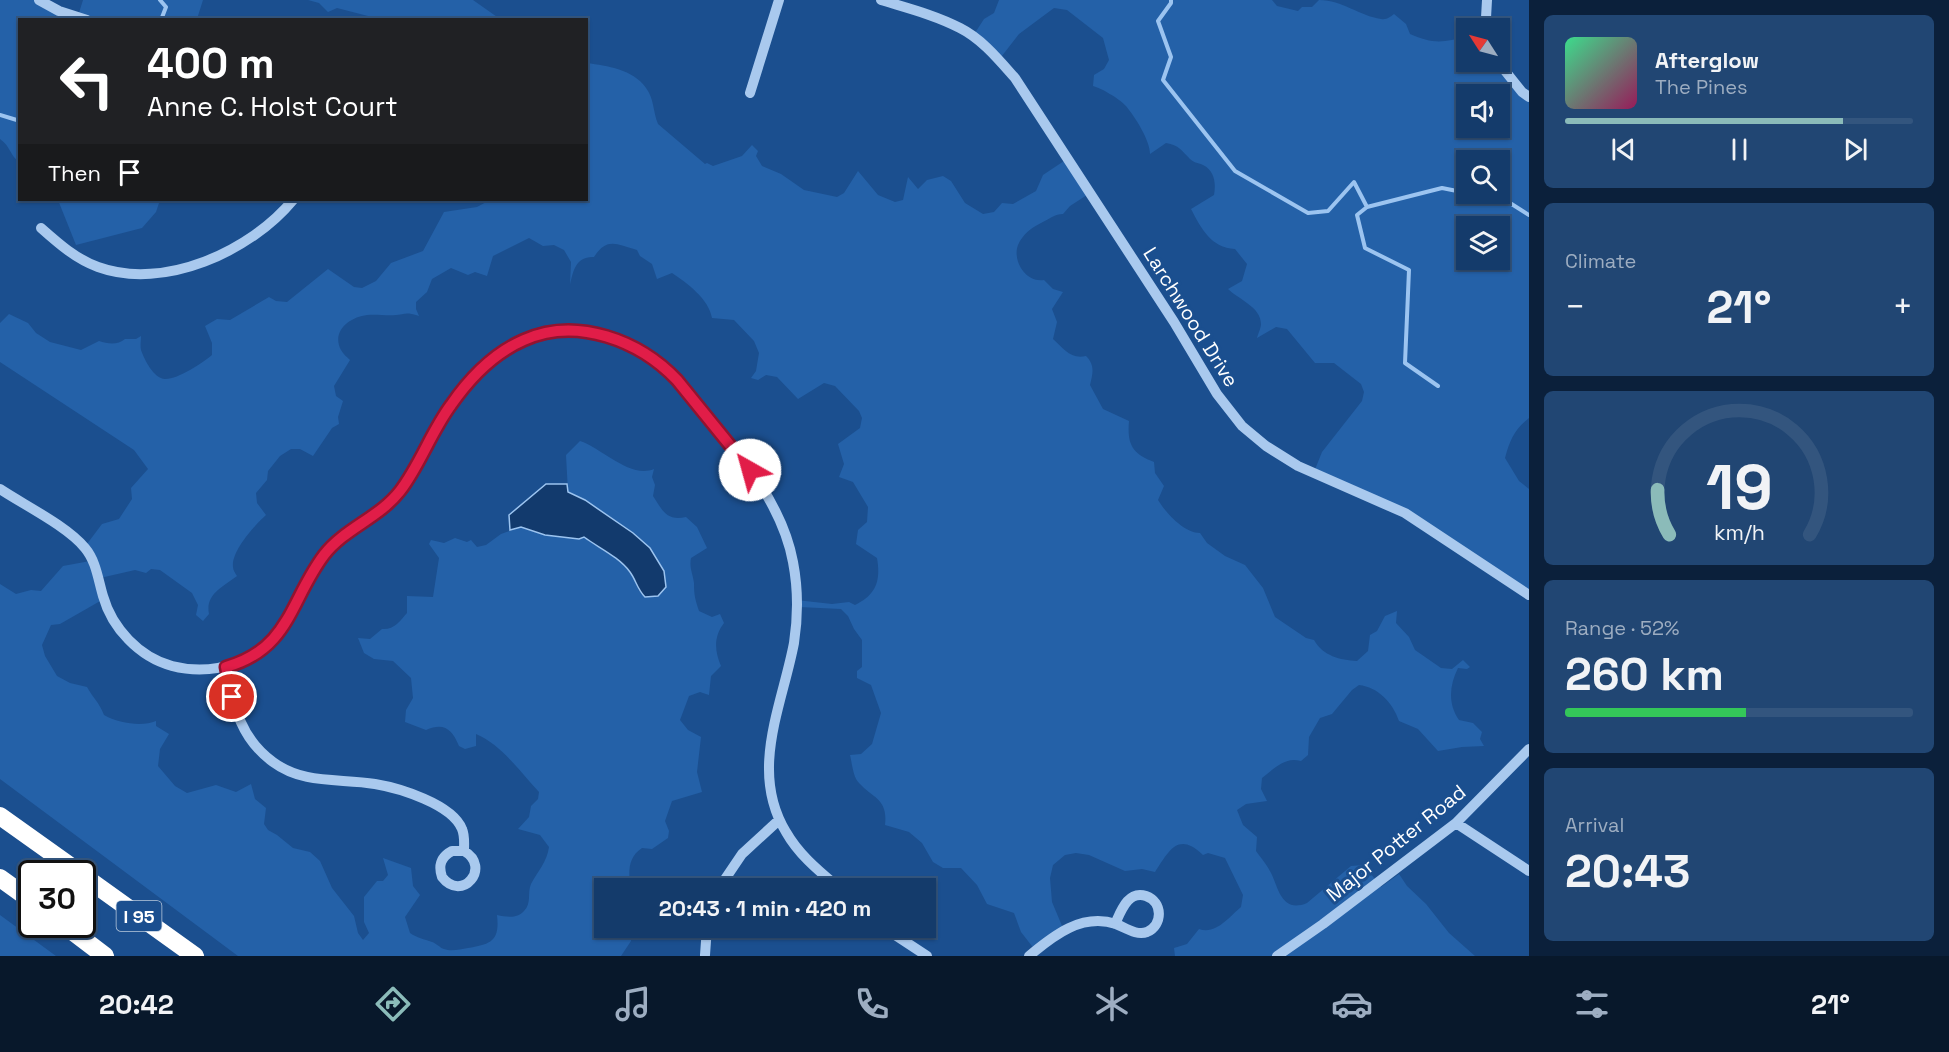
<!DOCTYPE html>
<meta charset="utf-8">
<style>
body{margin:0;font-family:"Space Grotesk",sans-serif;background:#214673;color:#f1f3f6;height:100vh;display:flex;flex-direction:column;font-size:22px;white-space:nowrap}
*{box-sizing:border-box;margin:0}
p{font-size:20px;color:#9dadc1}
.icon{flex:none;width:33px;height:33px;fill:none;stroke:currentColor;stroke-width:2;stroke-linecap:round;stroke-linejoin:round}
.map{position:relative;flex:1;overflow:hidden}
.side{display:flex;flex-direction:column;gap:15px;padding:15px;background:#0b203b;width:420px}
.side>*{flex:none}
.top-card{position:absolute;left:18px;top:18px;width:570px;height:183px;border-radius:0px;box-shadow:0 2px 4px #0004,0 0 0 2px #33557e;background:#202124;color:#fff;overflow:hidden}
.needle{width:39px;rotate:306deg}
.buttons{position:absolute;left:1456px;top:18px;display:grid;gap:12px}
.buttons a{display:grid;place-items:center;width:54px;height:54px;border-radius:0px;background:#143b6b;box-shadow:0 2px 4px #0004,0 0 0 2px #33557e;font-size:30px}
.speed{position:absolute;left:18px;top:860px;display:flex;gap:12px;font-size:30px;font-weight:700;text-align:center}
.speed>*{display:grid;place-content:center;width:78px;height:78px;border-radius:50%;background:#143b6b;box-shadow:0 2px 4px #0004,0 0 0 2px #33557e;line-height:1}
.speed .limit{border:3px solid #111;border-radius:9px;background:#fff;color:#111}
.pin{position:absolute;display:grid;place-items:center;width:51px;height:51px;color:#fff;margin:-26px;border:3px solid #fff;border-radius:50%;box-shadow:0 2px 6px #0007}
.me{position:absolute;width:66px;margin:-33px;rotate:322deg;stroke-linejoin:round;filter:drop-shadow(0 0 4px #0008)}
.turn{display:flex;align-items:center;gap:21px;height:126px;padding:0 30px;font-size:27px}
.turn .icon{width:78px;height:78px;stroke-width:2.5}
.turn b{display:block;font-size:42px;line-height:51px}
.then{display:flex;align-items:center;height:57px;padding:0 30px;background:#0003;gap:12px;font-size:22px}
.big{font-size:45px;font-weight:700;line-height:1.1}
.side .tile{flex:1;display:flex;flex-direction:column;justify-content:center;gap:9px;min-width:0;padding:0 21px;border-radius:9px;background:#214673}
.side .dial{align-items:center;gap:0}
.dial svg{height:156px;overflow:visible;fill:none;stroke:#33557e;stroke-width:7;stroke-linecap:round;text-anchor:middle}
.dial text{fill:#f1f3f6;stroke:none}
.song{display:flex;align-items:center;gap:18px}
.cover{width:72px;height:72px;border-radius:9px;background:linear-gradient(135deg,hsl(150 70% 55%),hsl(330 70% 35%))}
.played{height:6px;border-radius:3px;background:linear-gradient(90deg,#8bbbb9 80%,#33557e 80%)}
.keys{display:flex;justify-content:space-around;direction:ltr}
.heat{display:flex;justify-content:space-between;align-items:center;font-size:33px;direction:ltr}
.charge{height:9px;border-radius:4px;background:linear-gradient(90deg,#34c759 52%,#33557e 0)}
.trip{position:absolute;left:594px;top:878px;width:342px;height:60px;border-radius:0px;background:#143b6b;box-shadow:0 2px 4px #0004,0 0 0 2px #33557e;font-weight:700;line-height:60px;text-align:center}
.tab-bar{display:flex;height:96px;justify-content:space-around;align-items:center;background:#08182b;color:#9dadc1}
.tab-bar .icon{width:42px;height:42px}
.tab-bar .current{color:#8bbbb9}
.tab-bar b{font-size:27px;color:#f1f3f6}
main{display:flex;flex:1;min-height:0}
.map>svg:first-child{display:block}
.green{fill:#2461a8;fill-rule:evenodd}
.water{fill:#123a6d;stroke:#9cc4f0;stroke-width:1.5}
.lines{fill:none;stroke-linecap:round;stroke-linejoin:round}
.stream{stroke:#9cc4f0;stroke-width:4}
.minor{stroke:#a9c9ee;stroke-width:10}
.highway{stroke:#fff;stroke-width:18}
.route-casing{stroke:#92132f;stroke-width:15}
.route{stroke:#e11d48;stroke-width:10}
.labels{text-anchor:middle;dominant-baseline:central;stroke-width:6;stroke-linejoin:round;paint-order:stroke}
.shield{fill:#1b4f8f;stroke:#bbcadd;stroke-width:1.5}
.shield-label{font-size:18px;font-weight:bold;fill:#fff}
.street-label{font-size:20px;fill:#fff;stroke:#1b4f8f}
</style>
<main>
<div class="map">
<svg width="1529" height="956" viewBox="0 0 1529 956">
<rect width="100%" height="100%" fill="#1b4f8f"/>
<path class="green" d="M0,0H38L78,16L83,0H203L197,19L20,20L19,162C9,154 11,147 0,139Z
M308,0H473L500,19H375L368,16L337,8L328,12L319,3Z
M999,0H1272L1277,6L1298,11L1302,7H1312L1319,0C1342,0 1360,16 1381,19C1387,20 1390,17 1394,14L1406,24L1410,34C1432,44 1444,43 1467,36V62H1497L1529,99V418C1514,430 1510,440 1505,458L1519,481L1529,489V596L1405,513L1314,472L1322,452L1362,401L1364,392L1361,384L1334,363H1315L1287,329L1276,327L1257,338C1258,334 1261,328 1261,324C1261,307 1238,299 1228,289L1242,281L1247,264L1235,249C1211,248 1201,228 1191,209L1214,195C1216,184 1215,171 1203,165C1199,163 1194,163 1190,159C1182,151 1179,145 1166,143L1150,154C1150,140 1135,117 1126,106C1120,99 1101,88 1093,86L1094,75L1104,69L1109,60L1103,38L1067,10L1054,8L1019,34L998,61L971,39L984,19L994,13ZM1467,94H1500V128H1467ZM1467,160H1500V194H1467ZM1467,226H1500V260H1467Z
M587,63C607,66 633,69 646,88C654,98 653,112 658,124L705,164L707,163L713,166L742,156L752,145L758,151L756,156L762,166L781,174L804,190L837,197L844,193L858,171L878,195L895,202L903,200L908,177L918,189L927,180L943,176L951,181L965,203L983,214L994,212L1002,203L1013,204L1036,191L1043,175L1067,159L1090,193L1070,206L1063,214C1055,214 1049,219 1041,223C1031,228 1023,234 1018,245C1012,261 1026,283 1044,280L1053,289L1063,292L1052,309L1057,322L1053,339C1063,348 1071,360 1086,356C1095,365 1093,373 1090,385L1103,409L1129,421C1127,444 1132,454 1154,462L1155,473L1164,486L1158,500C1166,513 1184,533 1200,533L1207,543L1225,556L1245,565L1263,588L1275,617L1306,638L1314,640C1323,656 1340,660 1357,661L1368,651L1370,635L1377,631L1385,616L1397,611L1396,623L1409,637L1415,650L1441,668L1452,669L1463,660L1470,667L1467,669L1458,668C1449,686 1448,704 1459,720L1473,723L1482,732L1480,739L1484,746L1462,747L1438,751L1418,729L1399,721C1393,703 1378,687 1359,685L1352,690L1332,714L1320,718L1309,737L1308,755L1301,761C1285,756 1274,769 1262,778L1261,789L1267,801L1246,804L1237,810L1243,825L1257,837L1256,851C1261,858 1268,866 1272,875C1279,891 1283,913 1307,903L1351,866L1364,865L1381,887L1399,874L1407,886L1426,904L1449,933L1475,956H1175L1174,948L1187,944L1199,929C1216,935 1229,917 1241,907L1243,895L1225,858L1208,853L1203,855C1178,831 1169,851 1155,872L1142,869L1125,871L1089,855L1076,853L1065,855L1053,865L1050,878L1052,902L1065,933L1035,950L1021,932L1014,913L987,904L977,885L961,868H943L933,862L922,843L909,832L885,825C888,799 874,799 859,783C853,777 852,763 850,755L861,754L872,744L881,713L871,685L857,678V671L862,667V640L854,629L848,616L841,609L799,607L796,600L832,604L849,602L855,605C876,595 881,581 877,558L856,544L858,530L867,522L868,507L853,482L839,477L844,464L838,444L860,428L862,418L859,411L835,386L824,383L798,399L777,377L766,375L758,380L751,378L756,371L759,353L754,341L734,320L712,318C709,299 687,283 672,273L657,279L652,264L640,256L637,250C616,244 607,237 594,257C576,256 573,271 570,285L571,262L564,250L554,245L543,246L529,238L493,256L487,276L475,272L468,275L451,268L432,279L427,292L416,302V309L419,316C405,312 408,314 396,315C387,316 377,314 367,315C350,317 331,331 341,350C343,354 347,357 350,360L334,386L336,396L343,401L338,417L339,424L332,428L313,456L300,449H291L280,456L268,471L267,480L256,493L257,503L266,515C255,525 231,551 233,567C233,570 235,573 237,576C223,587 205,594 209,614L203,621L196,615L198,605L192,593L160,570L151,569L146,573L135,570L100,578L102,600L60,624L51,625L42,645L45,656L57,676L70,683L87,687C93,698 99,702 104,715C118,723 142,727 156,721V726L169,734L160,749L158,766L175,786L187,793L216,785L236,792L251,784L255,799L266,808L264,824L268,830L277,835L293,848L310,852L320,861L332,888L354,916L358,933L363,940L369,933L364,922V897L377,881H383L388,875L383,858L411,868L413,886L420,895L405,917L410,933C417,938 424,939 432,942C436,943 440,948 444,949C452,952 460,949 468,948C491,944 500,941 497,915C507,917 517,919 524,911C532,903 527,893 531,884C538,871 547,862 549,847L540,835L518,829L529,817L531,806L538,799L539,792C520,772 502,745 476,734V746L465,749L459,746C452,729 444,722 426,730L405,722L406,710L413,698L411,678L393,661L374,659L364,653L358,638L370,639L382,629C394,630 400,621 407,613V596L433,597L439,558L429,544L431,540L444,543L455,538L467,542L471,540L477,547L486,545L501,534L520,527L545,535L584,537L623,564L632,574L639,591L664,571L650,548L633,533L585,500L568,492L566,455L580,441C602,448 630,479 654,469L652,477L655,485L653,496C663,511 666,521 686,517L697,527L707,548L691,558C689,568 693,574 694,583C694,595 695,599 699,611L712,617L720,614L724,623C714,636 714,650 721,666L711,676L709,695L700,692L689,696L680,720L688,730L701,737L697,772L702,792L672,801L665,821L669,831L668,838L652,849L642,848C627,858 629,872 630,888H604V927H632L631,941L621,956H238L0,779V584L16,594L31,590L41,591L63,566L90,561L84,548L102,524L119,519L132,499L131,488L148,469L134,450L0,362V323L9,314L28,323L36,333L50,342L81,350L99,341C108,344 118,345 125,339H136L141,336C141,340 140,346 141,350C144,359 154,379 165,379C176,380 203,363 212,355V343L205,326L217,319L230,320L269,297L276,301L287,302L328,269L354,287L362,288L376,281L391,263L423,251L444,212L477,207L490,200H586Z
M58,200H160L156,212L142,228L76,245Z
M0,915L56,956H0Z"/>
<path class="water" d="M546,484H567L568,492L585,500L633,533L650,548L664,571L666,587L658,596L645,597C637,589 636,580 630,572C619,557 599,548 584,537L579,539L545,535L521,527L510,530L509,515Z"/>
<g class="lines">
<path class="stream" d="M160,0L166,7L161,20
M1171,0V3L1158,21L1171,57L1163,80L1235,171L1308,213L1328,211L1354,182L1367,207L1442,188L1467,193
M0,115L20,121
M1467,194L1510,203L1529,215
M1367,207L1357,215L1365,248L1409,270L1405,363L1438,386"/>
<path class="minor" d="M39,0L59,11L87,20
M881,0C907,8 935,15 960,28C982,39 999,60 1015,78L1174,322L1217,394L1242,426L1266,446L1298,466L1405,513L1529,595
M1487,0L1486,18L1489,28
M1498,62L1522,92L1529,97
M750,93L779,0
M41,228C59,244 76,259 98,267C164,291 251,251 293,200
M0,489C24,505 67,526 85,548C96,561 98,579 103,596C112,628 139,657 172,666C215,677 263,661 287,623C300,601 309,577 323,557C344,528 380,518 401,490C420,464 432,432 451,405C469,379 496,349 528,338C582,320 639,339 677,380C720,433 780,491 793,562C798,588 798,617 794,643C782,706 749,771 786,832C799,855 819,871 839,888
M226,667C234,705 239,737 273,762C304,785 340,778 375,784C399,788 452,804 462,829C465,836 464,843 464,851H452C441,857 438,865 442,877C462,903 492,867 464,851
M1456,823L1529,871
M719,888L742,854L779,820
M883,927L927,956
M705,955L707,927
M1029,956C1054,935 1082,913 1116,924C1126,928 1137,936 1147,932C1163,925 1163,902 1146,896C1128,890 1121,911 1115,924
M1277,956L1323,924L1456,823L1529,749"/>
<path class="highway" d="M0,816L80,873
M82,875L195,956
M0,878L32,901
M63,924L105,956"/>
</g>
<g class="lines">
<defs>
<path id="route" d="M232,697L226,667C290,649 290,600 324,555C345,528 379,518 400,491C420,465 431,432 451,405C469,379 494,353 524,340C577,316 640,341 677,380L750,470"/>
</defs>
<use href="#route" class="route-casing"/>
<use href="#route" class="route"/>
</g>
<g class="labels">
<rect class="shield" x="116.5" y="901" width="45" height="30" rx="4.5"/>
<g class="shield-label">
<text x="139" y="916">I 95</text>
</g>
<g class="street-label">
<text transform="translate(1191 317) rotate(58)">Larchwood Drive</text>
<text transform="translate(1396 843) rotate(-39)">Major Potter Road</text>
</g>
</g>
</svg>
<div class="buttons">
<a><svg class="needle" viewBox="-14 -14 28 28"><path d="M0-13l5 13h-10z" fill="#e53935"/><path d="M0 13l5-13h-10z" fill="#9dadc1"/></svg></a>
<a><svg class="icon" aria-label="sound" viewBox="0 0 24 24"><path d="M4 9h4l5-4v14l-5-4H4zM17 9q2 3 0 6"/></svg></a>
<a><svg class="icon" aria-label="search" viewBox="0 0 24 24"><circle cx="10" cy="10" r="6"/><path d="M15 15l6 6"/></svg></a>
<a><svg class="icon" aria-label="layers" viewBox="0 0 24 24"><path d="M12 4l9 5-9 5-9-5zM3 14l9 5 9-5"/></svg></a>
</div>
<div class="speed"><div class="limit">30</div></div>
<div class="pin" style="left:232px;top:697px;background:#d93025"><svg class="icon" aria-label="arrive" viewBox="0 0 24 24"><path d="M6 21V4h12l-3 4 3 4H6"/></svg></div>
<svg class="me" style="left:750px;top:470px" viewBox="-20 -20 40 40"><circle r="19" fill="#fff"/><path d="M0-13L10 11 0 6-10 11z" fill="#e11d48"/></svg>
<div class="trip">20:43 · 1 min · 420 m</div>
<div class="top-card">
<div class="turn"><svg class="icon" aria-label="left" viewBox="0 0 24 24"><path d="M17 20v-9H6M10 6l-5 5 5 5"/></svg><div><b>400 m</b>Anne C. Holst Court</div></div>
<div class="then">Then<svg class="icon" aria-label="arrive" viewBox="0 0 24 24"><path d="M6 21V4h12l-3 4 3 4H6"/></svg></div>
</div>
</div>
<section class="side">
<div class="tile">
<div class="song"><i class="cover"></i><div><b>Afterglow</b><p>The Pines</p></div></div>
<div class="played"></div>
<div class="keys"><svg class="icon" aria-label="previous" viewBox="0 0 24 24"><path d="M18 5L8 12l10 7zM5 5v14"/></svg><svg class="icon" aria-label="pause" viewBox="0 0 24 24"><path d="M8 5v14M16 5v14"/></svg><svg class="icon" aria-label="next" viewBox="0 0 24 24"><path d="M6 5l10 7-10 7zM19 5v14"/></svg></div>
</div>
<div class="tile"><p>Climate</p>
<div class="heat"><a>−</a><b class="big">21°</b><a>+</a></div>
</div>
<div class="tile dial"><svg viewBox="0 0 100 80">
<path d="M14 69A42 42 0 1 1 86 69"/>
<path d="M14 69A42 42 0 0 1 8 46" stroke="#8bbbb9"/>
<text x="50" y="56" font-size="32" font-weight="700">19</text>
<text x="50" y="72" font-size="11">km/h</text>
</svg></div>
<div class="tile"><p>Range · 52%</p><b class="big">260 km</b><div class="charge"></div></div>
<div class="tile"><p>Arrival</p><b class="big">20:43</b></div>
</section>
</main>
<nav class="tab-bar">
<b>20:42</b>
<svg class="icon current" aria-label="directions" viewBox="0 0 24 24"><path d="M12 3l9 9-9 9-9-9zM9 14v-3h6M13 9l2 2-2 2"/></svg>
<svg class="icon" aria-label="music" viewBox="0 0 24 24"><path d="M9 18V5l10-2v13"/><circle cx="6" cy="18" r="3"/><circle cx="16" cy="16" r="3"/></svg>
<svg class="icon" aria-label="phone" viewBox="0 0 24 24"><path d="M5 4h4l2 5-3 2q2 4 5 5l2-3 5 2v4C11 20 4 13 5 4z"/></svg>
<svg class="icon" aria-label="climate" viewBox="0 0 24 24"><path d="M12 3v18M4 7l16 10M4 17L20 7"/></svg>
<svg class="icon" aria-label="car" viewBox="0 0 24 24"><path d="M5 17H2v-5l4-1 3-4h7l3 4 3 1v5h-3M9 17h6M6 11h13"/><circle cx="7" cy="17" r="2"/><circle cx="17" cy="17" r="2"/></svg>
<svg class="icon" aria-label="filters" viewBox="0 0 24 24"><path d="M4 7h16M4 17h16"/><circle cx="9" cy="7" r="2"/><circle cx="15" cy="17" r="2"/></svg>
<b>21°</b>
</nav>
